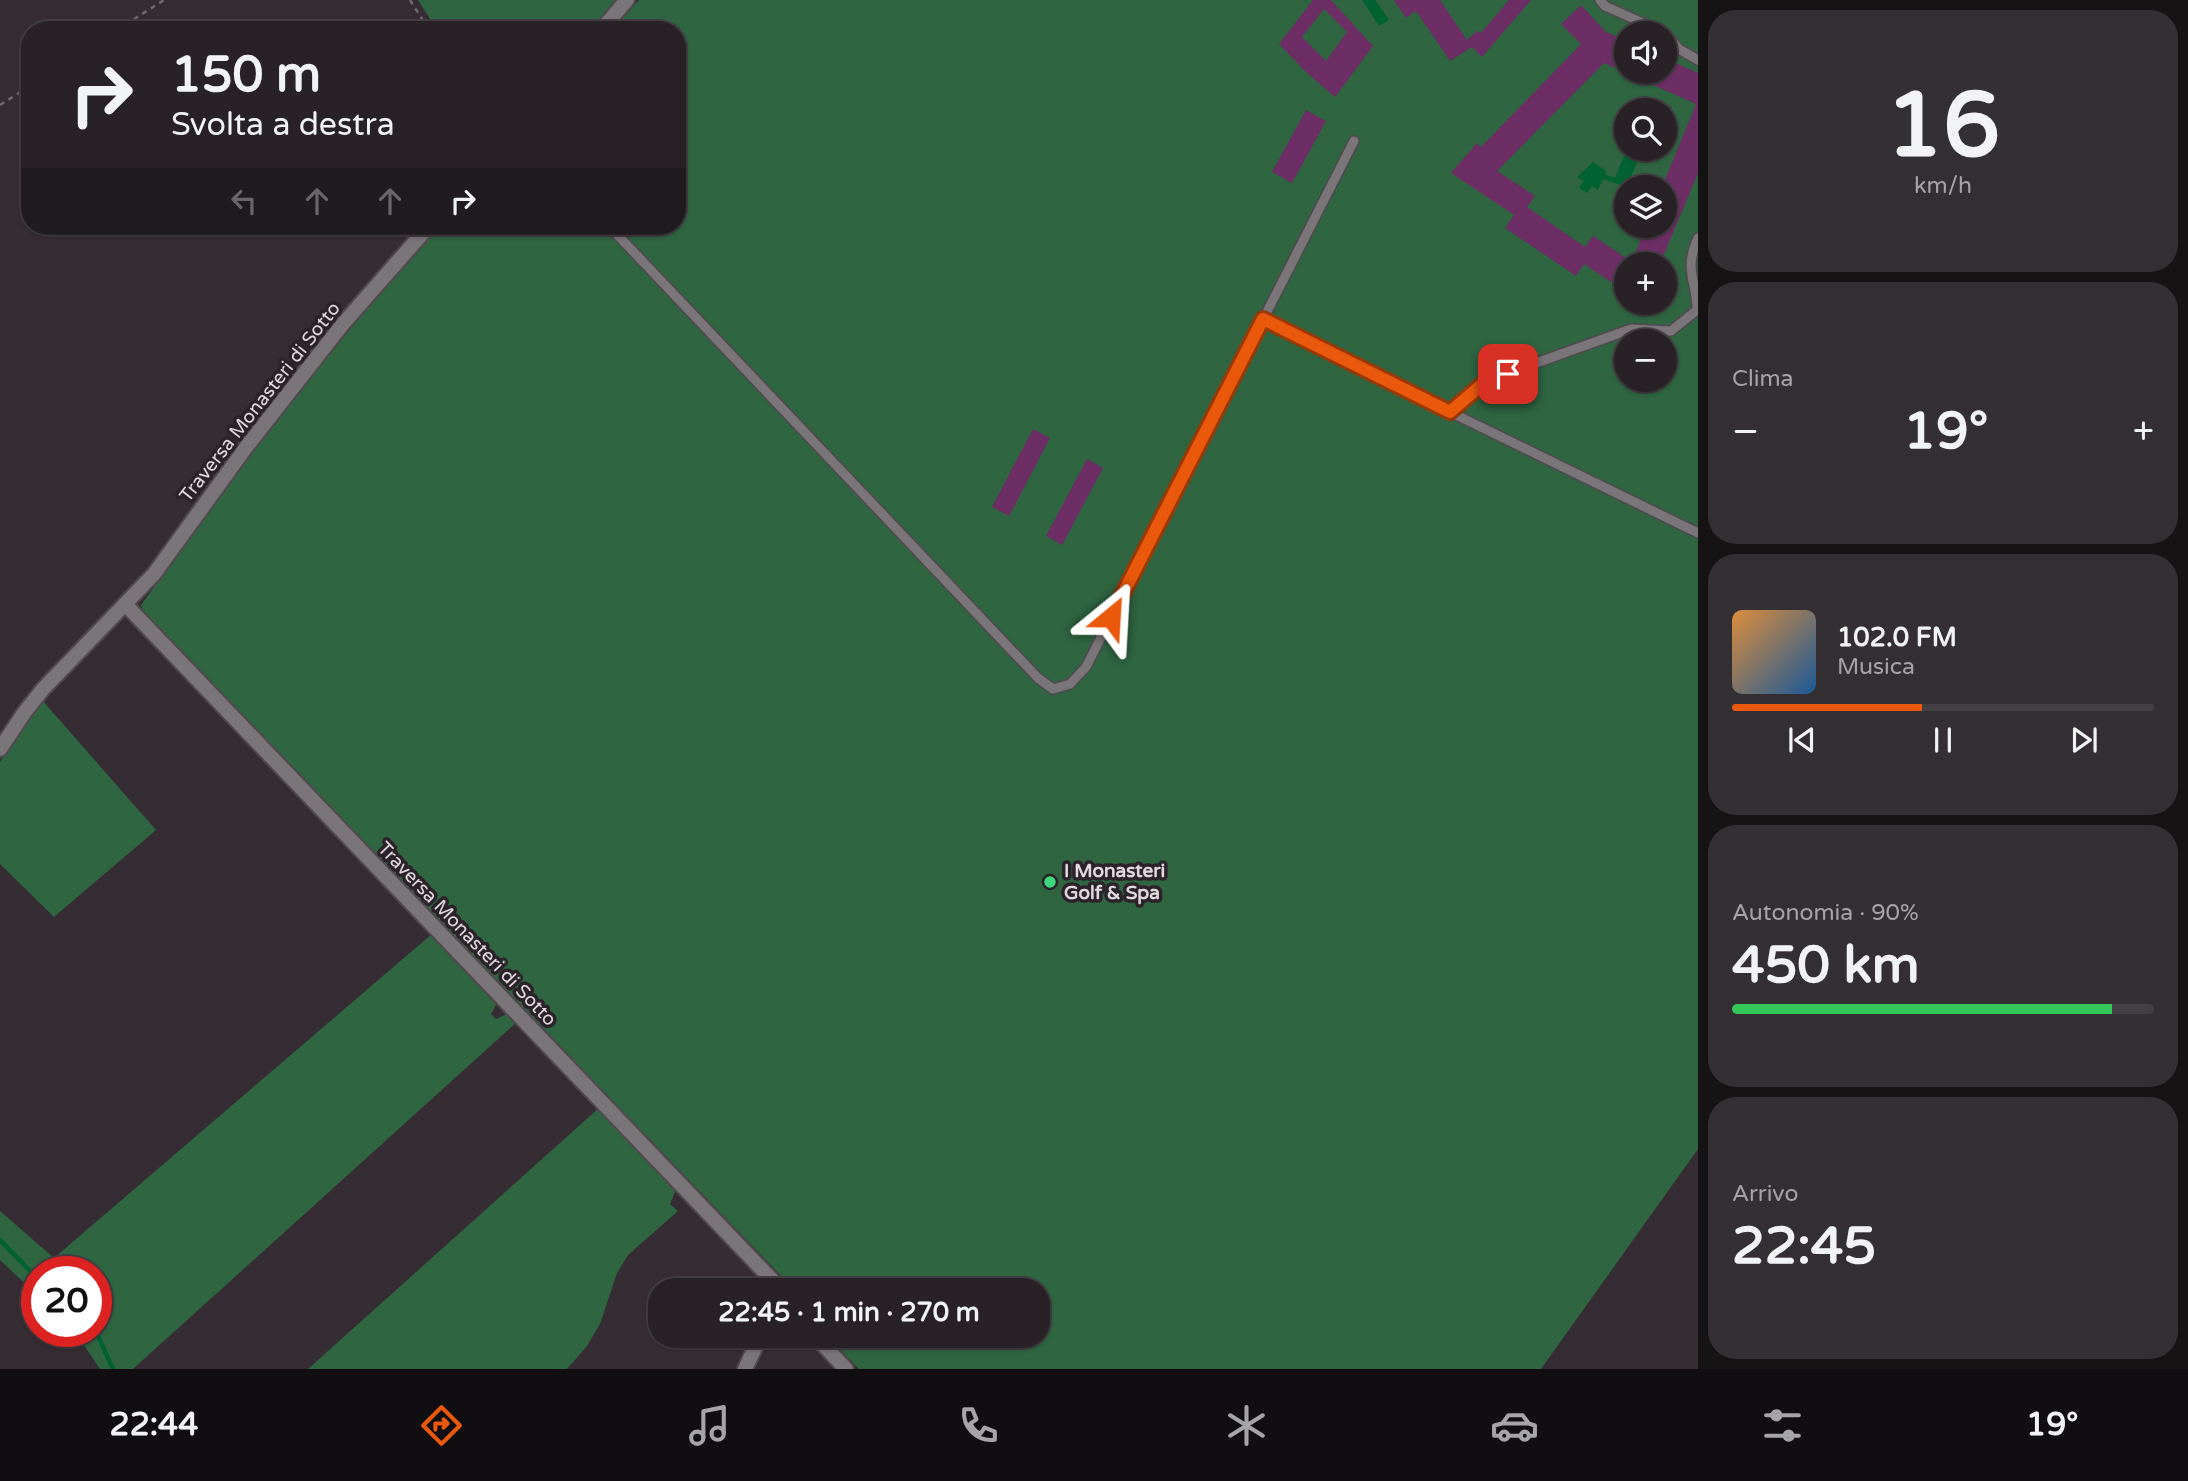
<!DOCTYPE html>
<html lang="it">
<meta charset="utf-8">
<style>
body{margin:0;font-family:"Varela Round",sans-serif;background:#342f33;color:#f1f3f6;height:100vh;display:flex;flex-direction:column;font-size:26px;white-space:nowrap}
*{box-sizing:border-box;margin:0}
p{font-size:23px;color:#a5a4a7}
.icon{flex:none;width:38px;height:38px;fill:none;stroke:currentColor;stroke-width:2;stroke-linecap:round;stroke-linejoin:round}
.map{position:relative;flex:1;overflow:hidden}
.side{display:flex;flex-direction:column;gap:10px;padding:10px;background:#161315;width:490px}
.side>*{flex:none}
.top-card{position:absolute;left:21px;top:21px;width:665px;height:214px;border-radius:28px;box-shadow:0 2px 5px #0004,0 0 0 2px #443f44;background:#282227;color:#f1f3f6;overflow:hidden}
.fabs{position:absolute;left:1614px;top:21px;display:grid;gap:14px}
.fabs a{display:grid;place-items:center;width:63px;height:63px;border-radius:50%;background:#282227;box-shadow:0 2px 5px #0004,0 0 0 2px #443f44;font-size:35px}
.speed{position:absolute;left:21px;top:1256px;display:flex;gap:14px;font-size:35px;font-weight:700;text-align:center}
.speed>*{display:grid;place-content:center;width:91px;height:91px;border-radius:50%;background:#282227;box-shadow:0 2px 5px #0004,0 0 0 2px #443f44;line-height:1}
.speed .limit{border:10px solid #d22;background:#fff;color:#111}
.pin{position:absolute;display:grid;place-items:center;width:60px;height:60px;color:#fff;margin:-30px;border-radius:14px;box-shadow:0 4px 10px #0006}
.me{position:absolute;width:77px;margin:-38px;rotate:27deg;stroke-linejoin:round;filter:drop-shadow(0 0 5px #0008)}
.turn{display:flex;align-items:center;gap:24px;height:147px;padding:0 35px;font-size:32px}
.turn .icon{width:91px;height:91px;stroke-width:2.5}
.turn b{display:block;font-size:49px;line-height:60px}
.lanes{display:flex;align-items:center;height:66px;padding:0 35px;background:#0003;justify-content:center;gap:35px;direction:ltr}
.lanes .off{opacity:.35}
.big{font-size:52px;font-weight:700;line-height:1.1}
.side .widget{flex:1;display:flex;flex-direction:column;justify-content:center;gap:10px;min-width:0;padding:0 24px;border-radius:28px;background:#342f33}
.side .dial{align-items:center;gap:0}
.dial b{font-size:91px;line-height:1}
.song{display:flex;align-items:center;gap:21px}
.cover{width:84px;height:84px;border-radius:10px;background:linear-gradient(135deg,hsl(30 70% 55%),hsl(210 70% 35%))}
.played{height:7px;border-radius:4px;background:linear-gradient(90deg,#ea580c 45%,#443f44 45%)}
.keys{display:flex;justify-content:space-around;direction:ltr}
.heat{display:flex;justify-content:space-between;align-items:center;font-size:38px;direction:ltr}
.charge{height:10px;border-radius:5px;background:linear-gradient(90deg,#34c759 90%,#443f44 0)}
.trip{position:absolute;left:648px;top:1278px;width:402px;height:70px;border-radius:28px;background:#282227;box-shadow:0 2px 5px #0004,0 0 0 2px #443f44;font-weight:700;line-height:70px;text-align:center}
.tabs{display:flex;height:112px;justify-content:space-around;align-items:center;background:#100e10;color:#a5a4a7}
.tabs .icon{width:49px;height:49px}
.tabs .selected{color:#ea580c}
.tabs b{font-size:32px;color:#f1f3f6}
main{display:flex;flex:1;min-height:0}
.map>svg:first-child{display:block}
.green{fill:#2f6541;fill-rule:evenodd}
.water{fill:#006231}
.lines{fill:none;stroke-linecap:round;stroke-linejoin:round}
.stream{stroke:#006231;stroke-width:4.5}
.building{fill:#6c2e64;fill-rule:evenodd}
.service-casing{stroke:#51494f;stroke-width:12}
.minor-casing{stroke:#51494f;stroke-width:18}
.path{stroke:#70686f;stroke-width:2.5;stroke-dasharray:5 5;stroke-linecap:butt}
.service{stroke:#7a7579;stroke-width:9}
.minor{stroke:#7a7579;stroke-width:14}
.route-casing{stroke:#983908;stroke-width:18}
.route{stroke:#ea580c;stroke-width:12}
.poi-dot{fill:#3ed77d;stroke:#2c232a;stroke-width:2.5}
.labels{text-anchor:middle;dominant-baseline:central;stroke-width:7;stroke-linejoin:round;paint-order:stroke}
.street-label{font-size:19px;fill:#e0dadf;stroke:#2c232a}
.poi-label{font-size:19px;font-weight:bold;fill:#e0dadf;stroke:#2c232a;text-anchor:start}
</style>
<main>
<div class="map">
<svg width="1698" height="1369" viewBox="0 0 1698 1369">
<rect width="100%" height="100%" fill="#362d34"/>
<path class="green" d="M418,0H616L590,30H437Z
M639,0H1698V1149L1541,1369H859L826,1335H1038V1290H790L789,1284L144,615L141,605L272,425L355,323L439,226H677V30H612ZM1626,33H1664V72H1626ZM1626,110H1664V149H1626ZM1626,187H1664V226H1626ZM1626,264H1664V303H1626ZM1626,341H1664V380H1626Z
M42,700L156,830L54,917L0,864V762L13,740Z
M433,933L498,1001L491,1014L496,1019L509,1013L518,1021L133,1369H100L75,1332H96V1272H37V1295L0,1260V1211L54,1258Z
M600,1107L673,1184L675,1192L670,1204L678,1211L628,1255L617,1273L600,1324L587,1346L567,1369H308Z"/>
<path class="water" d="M1362,0H1375L1389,20L1379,26Z
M1627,149H1646L1645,151L1642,150L1627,187L1603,179L1598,190L1592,186L1587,193L1579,188L1584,181L1577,177L1593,162L1606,171V175L1615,178Z"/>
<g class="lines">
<path class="stream" d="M0,1240L37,1278
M93,1332L99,1338L113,1369"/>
</g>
<path class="building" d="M1313,0H1331L1373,46L1335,97L1306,72L1279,44ZM1324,9L1347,32L1326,61L1302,37Z
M1394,0H1440L1467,40L1477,31L1481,33L1509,0H1531L1482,57L1472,47L1450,61L1416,11L1406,18Z
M1581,5L1606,32L1626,40V72H1664V58L1698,73V173L1660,264H1631L1646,226H1664V182L1696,104L1604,63L1497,171L1535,196L1527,207L1585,247L1593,236L1626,258V292L1584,264L1576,276L1505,228L1514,215L1451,173L1477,143L1481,147L1581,44L1561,24Z
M1306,110L1326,121L1292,183L1272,172Z
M1033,429L1050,438L1009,516L992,507Z
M1087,459L1103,468L1062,545L1046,536Z"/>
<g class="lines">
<defs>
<path id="service" d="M1600,0L1605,6L1665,33L1679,49L1698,60
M609,226L1038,678L1053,689L1070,684L1086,667L1354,141
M1263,319L1450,412L1486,381L1631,329L1671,331L1697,310C1697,279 1683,271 1698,238
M1450,412L1698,533"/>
<path id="minor" d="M601,30L627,0
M126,605L775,1283L779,1290
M0,749L24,713L43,689L154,574L247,446L342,325L429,226
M814,1335L846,1369
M745,1369L761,1335"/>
</defs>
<use href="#service" class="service-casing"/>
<use href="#minor" class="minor-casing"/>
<path class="path" d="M410,0L429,30
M117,30L164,0
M0,105L30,86"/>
<use href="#service" class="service"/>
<use href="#minor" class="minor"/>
</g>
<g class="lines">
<defs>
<path id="route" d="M1111,617L1263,319L1450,412L1486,381L1508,374"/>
</defs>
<use href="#route" class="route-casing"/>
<use href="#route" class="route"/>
</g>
<circle class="poi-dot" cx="1050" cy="882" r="7"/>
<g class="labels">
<g class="street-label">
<text transform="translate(260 402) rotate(-52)">Traversa Monasteri di Sotto</text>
<text transform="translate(467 934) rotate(46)">Traversa Monasteri di Sotto</text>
</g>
<g class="poi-label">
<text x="1064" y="871">I Monasteri<tspan x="1064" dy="22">Golf &amp; Spa</tspan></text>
</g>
</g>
</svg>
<div class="fabs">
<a><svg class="icon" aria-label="sound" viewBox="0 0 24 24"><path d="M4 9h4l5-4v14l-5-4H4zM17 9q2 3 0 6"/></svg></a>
<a><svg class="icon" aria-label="search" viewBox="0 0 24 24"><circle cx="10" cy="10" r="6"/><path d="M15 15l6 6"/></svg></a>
<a><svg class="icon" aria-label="layers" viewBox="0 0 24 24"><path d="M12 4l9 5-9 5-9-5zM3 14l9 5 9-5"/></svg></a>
<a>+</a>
<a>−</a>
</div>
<div class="speed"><div class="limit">20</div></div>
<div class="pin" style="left:1508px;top:374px;background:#d93025"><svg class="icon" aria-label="arrive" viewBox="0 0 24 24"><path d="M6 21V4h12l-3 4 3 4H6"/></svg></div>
<svg class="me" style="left:1111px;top:617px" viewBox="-20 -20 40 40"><path d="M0-17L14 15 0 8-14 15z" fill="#ea580c" stroke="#fff" stroke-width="4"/></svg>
<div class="trip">22:45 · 1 min · 270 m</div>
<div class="top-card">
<div class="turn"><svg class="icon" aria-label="right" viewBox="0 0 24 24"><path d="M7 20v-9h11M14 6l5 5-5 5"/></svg><div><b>150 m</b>Svolta a destra</div></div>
<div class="lanes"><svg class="icon off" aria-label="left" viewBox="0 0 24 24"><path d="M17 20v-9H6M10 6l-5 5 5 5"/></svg><svg class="icon off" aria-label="ahead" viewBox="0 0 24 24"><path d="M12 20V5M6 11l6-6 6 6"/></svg><svg class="icon off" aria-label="ahead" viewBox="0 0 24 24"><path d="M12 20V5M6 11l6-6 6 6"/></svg><svg class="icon" aria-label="right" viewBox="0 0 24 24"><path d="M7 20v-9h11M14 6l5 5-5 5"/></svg></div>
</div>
</div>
<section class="side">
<div class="widget dial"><b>16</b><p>km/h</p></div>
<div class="widget"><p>Clima</p>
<div class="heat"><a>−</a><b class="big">19°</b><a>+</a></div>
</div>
<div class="widget">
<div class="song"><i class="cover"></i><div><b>102.0 FM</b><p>Musica</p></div></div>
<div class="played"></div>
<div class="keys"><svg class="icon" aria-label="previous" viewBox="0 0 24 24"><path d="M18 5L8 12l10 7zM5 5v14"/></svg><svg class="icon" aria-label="pause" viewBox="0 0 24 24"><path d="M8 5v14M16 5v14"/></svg><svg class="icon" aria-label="next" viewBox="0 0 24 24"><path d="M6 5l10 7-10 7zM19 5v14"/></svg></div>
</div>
<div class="widget"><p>Autonomia · 90%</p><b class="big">450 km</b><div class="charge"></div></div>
<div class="widget"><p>Arrivo</p><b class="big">22:45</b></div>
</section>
</main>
<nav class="tabs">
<b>22:44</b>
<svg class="icon selected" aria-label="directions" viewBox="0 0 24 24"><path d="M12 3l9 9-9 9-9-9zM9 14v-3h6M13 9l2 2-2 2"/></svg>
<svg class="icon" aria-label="music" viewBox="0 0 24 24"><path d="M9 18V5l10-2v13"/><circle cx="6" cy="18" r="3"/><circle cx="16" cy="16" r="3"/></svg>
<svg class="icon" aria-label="phone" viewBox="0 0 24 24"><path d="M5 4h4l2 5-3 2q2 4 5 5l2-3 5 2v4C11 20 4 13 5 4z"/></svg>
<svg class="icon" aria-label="climate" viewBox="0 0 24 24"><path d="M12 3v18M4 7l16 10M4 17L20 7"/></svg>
<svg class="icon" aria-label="car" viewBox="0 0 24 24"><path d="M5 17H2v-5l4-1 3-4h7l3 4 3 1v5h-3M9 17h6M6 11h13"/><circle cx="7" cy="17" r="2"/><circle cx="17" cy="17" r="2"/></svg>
<svg class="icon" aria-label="filters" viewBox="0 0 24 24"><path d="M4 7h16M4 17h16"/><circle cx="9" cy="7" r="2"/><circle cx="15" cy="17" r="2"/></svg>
<b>19°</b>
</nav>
